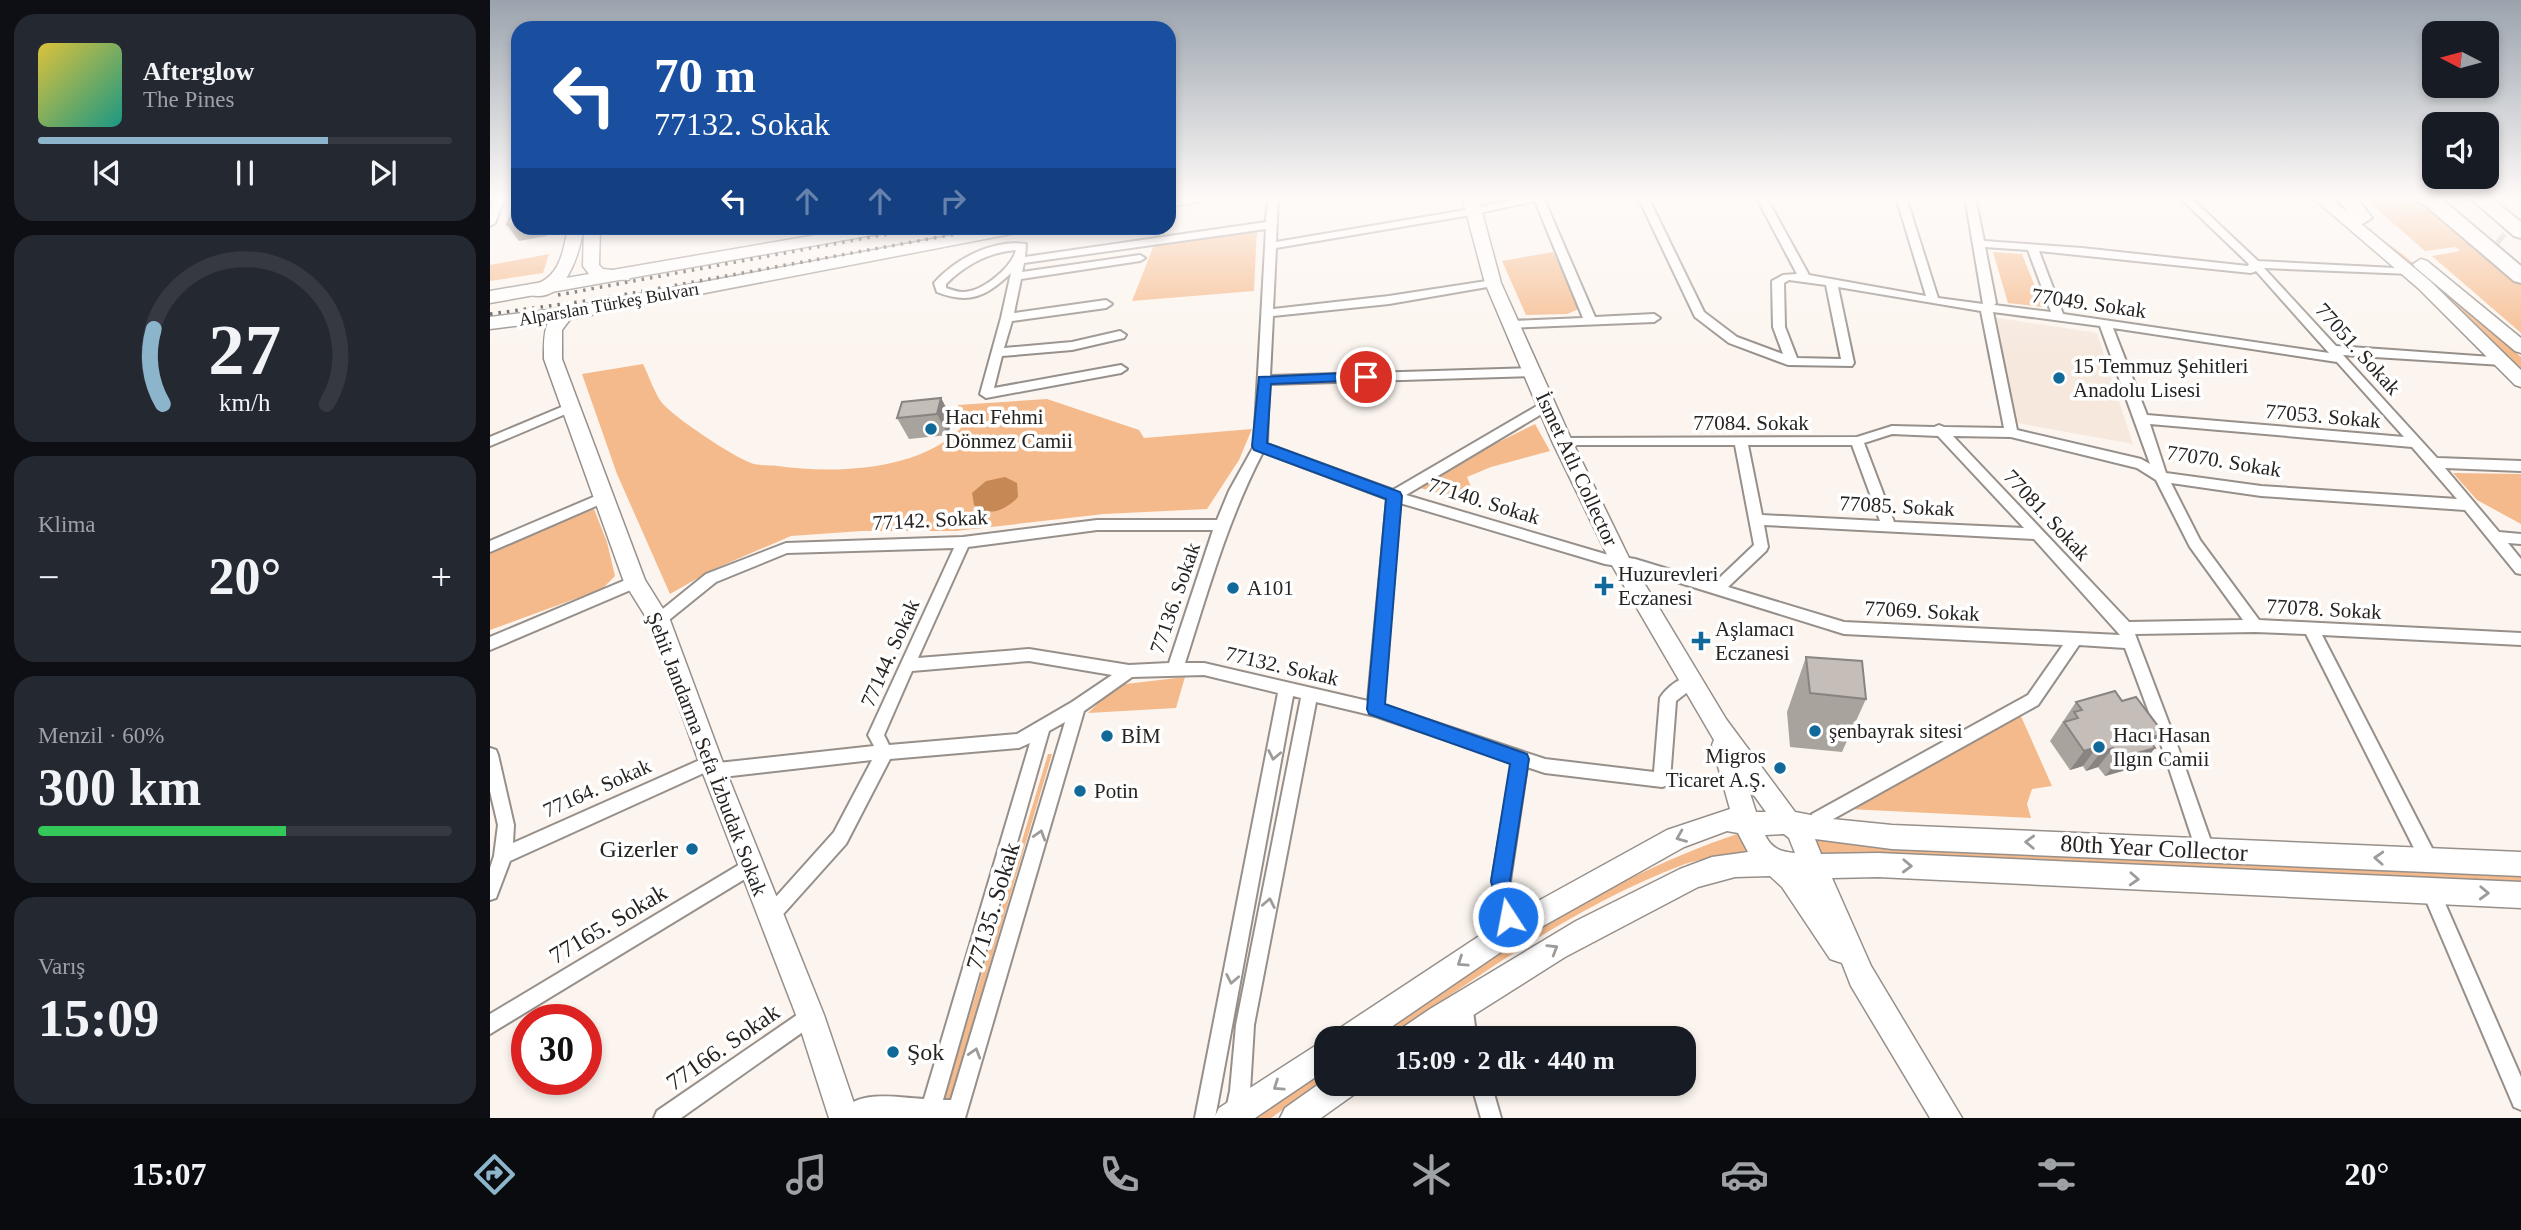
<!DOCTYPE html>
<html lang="tr">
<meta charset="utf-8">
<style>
body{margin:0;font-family:"Times New Roman",serif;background:#242831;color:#f1f3f6;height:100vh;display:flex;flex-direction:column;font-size:26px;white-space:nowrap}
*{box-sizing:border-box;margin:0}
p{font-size:23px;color:#9ea1a6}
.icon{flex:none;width:38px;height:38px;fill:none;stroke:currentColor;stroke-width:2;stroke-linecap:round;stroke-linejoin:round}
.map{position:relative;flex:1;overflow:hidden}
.panel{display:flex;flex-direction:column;gap:14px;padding:14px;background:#0d0f14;width:490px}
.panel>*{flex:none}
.banner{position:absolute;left:21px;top:21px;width:665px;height:214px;border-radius:21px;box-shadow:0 4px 10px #0003;background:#1a4fa0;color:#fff;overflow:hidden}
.needle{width:46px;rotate:276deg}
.buttons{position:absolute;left:1932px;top:21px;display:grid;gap:14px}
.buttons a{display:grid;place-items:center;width:77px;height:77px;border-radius:14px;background:#171b24;box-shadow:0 4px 10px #0003;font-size:35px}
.speed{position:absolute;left:21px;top:1004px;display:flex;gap:14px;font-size:35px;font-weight:700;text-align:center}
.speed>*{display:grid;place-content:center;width:91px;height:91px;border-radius:50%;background:#171b24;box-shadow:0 4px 10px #0003;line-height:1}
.speed .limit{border:10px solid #d22;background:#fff;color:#111}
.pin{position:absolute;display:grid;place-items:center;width:60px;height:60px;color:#fff;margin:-30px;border:4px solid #fff;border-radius:50%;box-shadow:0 2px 7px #0007}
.me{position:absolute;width:77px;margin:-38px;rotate:349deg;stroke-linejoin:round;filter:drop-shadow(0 0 5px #0008)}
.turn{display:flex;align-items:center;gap:24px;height:147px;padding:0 28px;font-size:32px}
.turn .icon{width:91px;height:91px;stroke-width:2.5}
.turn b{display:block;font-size:49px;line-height:60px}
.lanes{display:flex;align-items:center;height:66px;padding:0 28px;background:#0003;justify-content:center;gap:35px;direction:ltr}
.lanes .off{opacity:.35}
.big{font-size:52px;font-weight:700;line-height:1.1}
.panel .tile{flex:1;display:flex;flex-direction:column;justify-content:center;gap:10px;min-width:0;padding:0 24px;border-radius:21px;background:#242831}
.panel .dial{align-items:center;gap:0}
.dial svg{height:182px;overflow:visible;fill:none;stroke:#363941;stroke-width:7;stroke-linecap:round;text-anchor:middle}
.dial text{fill:#f1f3f6;stroke:none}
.song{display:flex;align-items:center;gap:21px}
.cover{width:84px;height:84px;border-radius:10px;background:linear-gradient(135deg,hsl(50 70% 55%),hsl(170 70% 35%))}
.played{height:7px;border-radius:4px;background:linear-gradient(90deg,#8cb5cc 70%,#363941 70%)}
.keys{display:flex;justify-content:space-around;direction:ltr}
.heat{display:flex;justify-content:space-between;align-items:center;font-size:38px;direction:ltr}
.charge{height:10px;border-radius:5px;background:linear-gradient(90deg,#34c759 60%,#363941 0)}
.trip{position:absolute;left:824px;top:1026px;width:382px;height:70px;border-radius:21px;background:#171b24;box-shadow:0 4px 10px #0003;font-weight:700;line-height:70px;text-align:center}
.dock{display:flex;height:112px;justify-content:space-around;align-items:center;background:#090b0e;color:#9ea1a6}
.dock .icon{width:49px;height:49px}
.dock .on{color:#8cb5cc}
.dock b{font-size:32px;color:#f1f3f6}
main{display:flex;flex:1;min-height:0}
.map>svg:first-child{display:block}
.built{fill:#f6e8dd}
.green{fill:#f5ba8b}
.water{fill:#c68955}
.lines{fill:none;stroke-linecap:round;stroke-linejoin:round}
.highway-tunnel{stroke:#d1cbc6;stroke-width:22;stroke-dasharray:22 10;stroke-linecap:butt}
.street-casing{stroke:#968f8a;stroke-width:4}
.secondary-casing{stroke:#968f8a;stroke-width:3}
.primary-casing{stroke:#968f8a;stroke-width:3}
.highway-casing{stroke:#968f8a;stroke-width:4}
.street{fill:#fff;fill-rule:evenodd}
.secondary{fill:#fff;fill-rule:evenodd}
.primary{fill:#fff;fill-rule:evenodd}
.highway{fill:#fff;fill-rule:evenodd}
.rail{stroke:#464240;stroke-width:3.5;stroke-dasharray:2.5 6;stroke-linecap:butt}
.wall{fill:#a9a39e}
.shaded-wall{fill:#898481}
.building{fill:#c4bdb8;stroke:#898481;stroke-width:2}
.oneway{stroke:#9d9c9b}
.route{fill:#1a73e8;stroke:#114b97;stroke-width:2}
.poi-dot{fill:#116999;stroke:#fff;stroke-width:2.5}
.labels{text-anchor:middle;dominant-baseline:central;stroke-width:7;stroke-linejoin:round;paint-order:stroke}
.far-street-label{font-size:18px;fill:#262321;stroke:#fff}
.street-label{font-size:21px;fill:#262321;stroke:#fff}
.poi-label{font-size:21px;fill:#262321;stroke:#fff;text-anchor:start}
.near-street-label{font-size:24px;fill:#262321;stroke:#fff}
.near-poi-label{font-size:24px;fill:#262321;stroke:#fff;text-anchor:end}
</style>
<main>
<section class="panel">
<div class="tile">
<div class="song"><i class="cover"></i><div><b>Afterglow</b><p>The Pines</p></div></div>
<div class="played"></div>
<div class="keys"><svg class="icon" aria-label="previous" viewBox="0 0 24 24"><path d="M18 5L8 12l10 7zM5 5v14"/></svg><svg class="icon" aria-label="pause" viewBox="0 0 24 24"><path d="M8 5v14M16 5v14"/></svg><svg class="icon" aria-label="next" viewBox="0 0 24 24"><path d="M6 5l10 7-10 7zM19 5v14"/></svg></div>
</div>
<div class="tile dial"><svg viewBox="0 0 100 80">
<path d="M14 69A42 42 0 1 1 86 69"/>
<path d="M14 69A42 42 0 0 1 10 36" stroke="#8cb5cc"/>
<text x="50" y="56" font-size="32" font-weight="700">27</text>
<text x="50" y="72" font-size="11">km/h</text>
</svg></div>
<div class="tile"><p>Klima</p>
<div class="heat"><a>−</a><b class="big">20°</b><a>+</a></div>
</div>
<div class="tile"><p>Menzil · 60%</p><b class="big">300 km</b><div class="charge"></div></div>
<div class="tile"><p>Varış</p><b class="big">15:09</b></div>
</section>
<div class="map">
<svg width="2031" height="1118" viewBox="0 0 2031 1118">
<rect width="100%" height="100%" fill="#fcf5ef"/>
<path class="built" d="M1502,317L1607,333L1643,444L1527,423Z"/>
<path class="green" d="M1836,197L1915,256L2031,357V370C1970,307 1905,251 1836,197Z
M1873,197H1916L1926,200L1948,213L2031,285V333L1942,256L1970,251L1965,247L1935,251Z
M767,228L764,291L642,301L666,240Z
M1063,252L1091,308L1077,314L1036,315L1012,261Z
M1503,252L1532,254L1553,307L1518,303Z
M59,254L53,273L0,281V265Z
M153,364C159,376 164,392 172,403C185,418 242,456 261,463C269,466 280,465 288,466C344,474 429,471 471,428L468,405L557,399L649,430L654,438L762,429L749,460L717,509L614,514L466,531H372L301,536L222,570L180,594L127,474L92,374Z
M1045,424L1060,451L1001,467L977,477L988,504L930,488V481Z
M1963,473L2031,474V524L1987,500Z
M104,509L117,542L125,576L112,589L0,630V550Z
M695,677L686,708L598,713L627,685Z
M1530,714L1562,786L1542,789L1537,804L1541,818L1358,809Z
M558,754H562L460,1100H454Z
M1250,833L1259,854C1238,857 1214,857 1195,864C1088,904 991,974 898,1038H881C997,959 1115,878 1250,833Z
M1323,837L2031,874V883L1335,861Z
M836,1068V1079L781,1118H762Z"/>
<path class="water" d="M515,477L527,483L528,497C516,510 498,518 484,505L482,493L496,481Z"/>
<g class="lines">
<path class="highway-tunnel" d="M2006,241L2010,244"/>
<defs>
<path id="street" d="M5,197H15L5,223L0,226V209Z
M778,197H788L786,242L975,210L1037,197H1055L1054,199L1105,317L1164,314L1170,318L1164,322L1017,328V322L1021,321L1093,318L1045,201L975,216L786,248L783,309L899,296L1003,280L1009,283L1003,286L899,304L783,316L780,376L1041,368L1047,372L1041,376L779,384L777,444L903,490L1052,403H1060L1062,406L1060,409L916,495L1115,554L1145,559L1224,583L1264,545L1245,445H1072L1066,441L1067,438L1367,437L1402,426L1444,427L1449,425L1454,427L1514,428L1491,311L1348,287L1364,363L1362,366L1298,365L1239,343L1205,317L1148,197H1158L1214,312L1247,337L1293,354L1283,327L1282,281L1293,275L1307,274L1266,197H1276L1319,275L1436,296L1406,197H1416L1448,298L1493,304L1475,197H1485L1494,241L1592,248L1758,266L1759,264L1689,197H1700L1768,261L1925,269L1927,271L1921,274L1774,268L1846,346L2016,358L2018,361L2012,365L1853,355L1947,458L2031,461V471L1955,468L2009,532L2031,534V544L2018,543L2031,559V574L2026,573L1975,510L1771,496L1681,483L1710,540L1769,620L2031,633V645L1832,635L1945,854L1948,860L1945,866L1939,868L1933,866L1816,634L1765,632L1645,634L1689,750L1724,850L1721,856L1715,858L1709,856L1706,850L1673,750L1635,648L1589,645L1548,705L1336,823L1334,834L1328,837L1322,834L1320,829L1322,814L1538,695L1573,645L1354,634L1145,569L1115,564L910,503L893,705L1055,759L1164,772L1170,698C1176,688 1193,674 1204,677L1207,682L1204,687L1186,701L1180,780L1178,785L1172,787L1055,773L1037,767L1020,881L1028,907L1030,930L1027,936L1021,939L1015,936L1010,907L1002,881L1022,762L885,716L826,702L764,1025L760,1091L753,1118H737L735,1114L740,1091L746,1025L811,698L803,696L725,1118H705L788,693L714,675L642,677L594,711L475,1118H349C362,1087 407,1098 434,1099L540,743L529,748L400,759L356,844L287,921L281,924L275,921L272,915L275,909L344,832L382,760L224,778L218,776L216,772L20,861L6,898L0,900V868L4,856L8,825L0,791V748L6,750L8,755L24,825L23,843L221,755L227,757L228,763L384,746L378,735L464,548L297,553L226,582L174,624H164L162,620L164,616L216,574L296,543L473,537L607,520H727L739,491L764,446L776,229L534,263L532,272L650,255L655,258L650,261L531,279L524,313L616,300L622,304L616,308L522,321L514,348L582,342L630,331L636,335L634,338L582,350L512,356L504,388L631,365L637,369L631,373L496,398L490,394L511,318L521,273C497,296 479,305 447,292L444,283C465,259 503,239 536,244L535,257L776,222ZM1495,247L1538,250L1561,312L1504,305L1506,303ZM526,250C522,267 493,292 473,292C467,292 462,290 456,288V284C475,265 499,252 526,250ZM1549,251L1761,273L1766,271L1839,353L1573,314ZM1299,280L1336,285L1351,359L1307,358L1295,327L1294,283ZM1503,312L1610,326L1660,464L1651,459L1527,430ZM1623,328L1847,362L1914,437L1657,415ZM1660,424L1922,447L1967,499L1771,486L1676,473ZM1402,434L1448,436L1534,528L1404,522L1374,443ZM1463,436L1521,437L1647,468L1666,480L1700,547L1753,620L1639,622ZM1258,445H1362L1390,521L1272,515ZM773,452L897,499L878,701L714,663H695C718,591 738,519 773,452ZM1274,525L1544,539L1630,635L1354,622L1238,587L1276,551L1278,547ZM607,530H723L679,663L639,665L539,649L428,658L478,547ZM539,661L622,675L582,702L527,734L399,745L394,735L422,671ZM575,722L461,1100H453L559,731Z
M81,403L87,407L85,410L0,446V437Z
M115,492L122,497L120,500L0,552V541Z
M145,576L150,578L152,582L150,586L0,650V637Z
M262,857L268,859L271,865L268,871L0,1034V1014Z
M1941,883L1947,885L2031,1077V1110L2024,1107L1932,891L1935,885Z
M973,996L980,998C984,1010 984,1025 987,1038H968C965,1024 961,1012 966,998Z
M320,1006L327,1008L329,1015L327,1022L191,1118H164L167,1111Z
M981,1083H1001L1011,1118H991Z"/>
<path id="secondary" d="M972,197H988L1011,283L1082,441L1139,558L1236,719L1305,812L1342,819L1402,825L2031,852V876L1402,849L1325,839L1331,854L1388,853L2031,882V908L1388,877L1342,878L1381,966L1472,1118H1440L1361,986L1352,963L1340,959L1292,887L1280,876L1245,877L1208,887L1075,957L947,1038H908L912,1028L940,1009L1086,921L1190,869L1222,857L1258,852L1248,833L1237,831L1194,847L1030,939L885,1038H846L850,1028L1012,921L1177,830L1240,809L1222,745L1224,740L1123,567L1062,441L995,283ZM1258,787L1276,812H1266ZM1294,834L1299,838L1305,853C1291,852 1282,849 1275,835Z
M1822,197H1839L1940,281L2031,370V387L2025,385L1928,288Z
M78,228H94C89,253 76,304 40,295L38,291C43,285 50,283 56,279C72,267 74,246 78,228Z
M94,228H110L109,265L113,269L139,272L141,276L139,280L102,278L93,266Z
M1931,259L1937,261L2031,338V353L2025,351L1925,267L1923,264Z
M75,309L84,314L72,330V359L155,580L180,620L236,771L334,1015L369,1118H339L306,1015L212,771L159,622L134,582L54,359C54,340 52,315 75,309Z
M836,1039V1070L765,1118H724L729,1108Z
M836,1079V1083H870L866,1093L831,1118H790L795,1108Z"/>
<path id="primary" d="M679,197H715L713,201L679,207Z
M367,228H403L394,233L0,303V291Z
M501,228H535L526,233L75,320L0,329V317L75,308Z"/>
<path id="highway" d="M1846,197H1866L1882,218L1872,224L1865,222Z
M1921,197H1949L2031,266V283L2024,281L1935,205Z
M1979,197H2000L2031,222V238L2024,236Z"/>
</defs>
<use href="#street" class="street-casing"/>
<use href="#secondary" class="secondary-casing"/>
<use href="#primary" class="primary-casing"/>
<use href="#highway" class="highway-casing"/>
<use href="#street" class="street"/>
<use href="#secondary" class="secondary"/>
<use href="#primary" class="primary"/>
<use href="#highway" class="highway"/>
<path class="rail" d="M68,295L430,228
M0,314L110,299L499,228"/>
</g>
<path class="wall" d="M451,398L462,419L458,435L419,439L407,418Z
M1316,657L1376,699L1352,752L1300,747L1297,712Z
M1632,701L1674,734L1664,746L1665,748L1650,766L1615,776L1608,767L1596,771L1593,766L1580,770L1560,741L1586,702Z"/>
<path class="shaded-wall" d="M28,223V228H60L57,236L29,241L17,225Z
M451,398L462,419L458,435L447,414Z
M1674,734L1661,749L1665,748L1650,766L1615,776L1630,758L1658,738Z
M1607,747L1593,766L1580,770L1594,751Z
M1623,748L1608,767L1596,771L1611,752Z"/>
<path class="building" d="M28,205V223L17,225L25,206Z
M451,398L447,414L407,418L412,402Z
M1316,657L1372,661L1376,699L1320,693Z
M1625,691L1632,701L1646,697L1674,734L1658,738L1665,748L1630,758L1623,748L1611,752L1607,747L1594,751L1574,722L1588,718L1584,712L1592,710L1586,702Z"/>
<defs><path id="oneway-chevron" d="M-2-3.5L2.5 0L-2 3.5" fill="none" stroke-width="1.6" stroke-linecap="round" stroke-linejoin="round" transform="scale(1.75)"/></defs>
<g class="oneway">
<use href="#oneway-chevron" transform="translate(784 755) rotate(101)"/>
<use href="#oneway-chevron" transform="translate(550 835) rotate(-73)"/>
<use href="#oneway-chevron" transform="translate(1191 837) rotate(158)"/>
<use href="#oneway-chevron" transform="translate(1540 842) rotate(-178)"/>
<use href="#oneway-chevron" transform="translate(1889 858) rotate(-177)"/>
<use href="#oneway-chevron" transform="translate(1417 866) rotate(2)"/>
<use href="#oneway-chevron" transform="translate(1644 879) rotate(3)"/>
<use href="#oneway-chevron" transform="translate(1994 893) rotate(2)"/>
<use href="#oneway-chevron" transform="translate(779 903) rotate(-79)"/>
<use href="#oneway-chevron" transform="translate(1063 949) rotate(-31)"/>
<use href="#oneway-chevron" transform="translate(972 962) rotate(146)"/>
<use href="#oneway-chevron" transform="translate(742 979) rotate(101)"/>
<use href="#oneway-chevron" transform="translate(485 1053) rotate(-73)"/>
<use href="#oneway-chevron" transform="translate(788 1086) rotate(146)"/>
</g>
<linearGradient id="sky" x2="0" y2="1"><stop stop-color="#9aa3ad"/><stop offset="0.56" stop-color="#fefaf8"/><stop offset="1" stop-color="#fefaf8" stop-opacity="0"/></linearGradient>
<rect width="2031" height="353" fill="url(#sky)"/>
<path class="route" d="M876,372L881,374V380L781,384L777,443L910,492L912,496L895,704L1037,754L1039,759L1020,881L1029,907L1025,924L1018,927L1011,924L1001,881L1020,764L879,714L877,709L896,499L764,450L762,446L769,377Z"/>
<g class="poi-dot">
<circle cx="1569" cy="378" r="7"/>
<circle cx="441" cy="429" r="7"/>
<path d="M1110.5 575.5h7v7h7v7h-7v7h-7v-7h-7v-7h7z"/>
<circle cx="743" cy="588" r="7"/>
<path d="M1207.5 630.5h7v7h7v7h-7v7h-7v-7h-7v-7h7z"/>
<circle cx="1325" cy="731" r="7"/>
<circle cx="617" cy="736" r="7"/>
<circle cx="1609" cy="747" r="7"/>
<circle cx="1290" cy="768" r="7"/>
<circle cx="590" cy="791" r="7"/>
<circle cx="202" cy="849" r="7"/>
<circle cx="403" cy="1052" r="7"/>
</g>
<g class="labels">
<g class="far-street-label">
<text transform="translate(119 304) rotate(-10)">Alparslan Türkeş Bulvarı</text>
</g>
<g class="street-label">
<text transform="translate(1599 303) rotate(8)">77049. Sokak</text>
<text transform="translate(1868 349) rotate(48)">77051. Sokak</text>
<text transform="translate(1833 416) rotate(5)">77053. Sokak</text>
<text x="1261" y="423">77084. Sokak</text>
<text transform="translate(1734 461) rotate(9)">77070. Sokak</text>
<text transform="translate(1087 469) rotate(65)">İsmet Atlı Collector</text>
<text transform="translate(994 501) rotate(17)">77140. Sokak</text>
<text transform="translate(1407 506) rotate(3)">77085. Sokak</text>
<text transform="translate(1557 515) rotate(47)">77081. Sokak</text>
<text transform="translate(440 520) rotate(-3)">77142. Sokak</text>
<text transform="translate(685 598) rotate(-71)">77136. Sokak</text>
<text transform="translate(1834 609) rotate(3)">77078. Sokak</text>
<text transform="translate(1432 611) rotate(3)">77069. Sokak</text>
<text transform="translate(400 653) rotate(-66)">77144. Sokak</text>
<text transform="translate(792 666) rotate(13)">77132. Sokak</text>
<text transform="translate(217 754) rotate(69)">Şehit Jandarma Sefa İzbudak Sokak</text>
<text transform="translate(107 788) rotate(-24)">77164. Sokak</text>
</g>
<g class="poi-label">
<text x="1583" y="366">15 Temmuz Şehitleri<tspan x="1583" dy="24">Anadolu Lisesi</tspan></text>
<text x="455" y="417">Hacı Fehmi<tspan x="455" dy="24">Dönmez Camii</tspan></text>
<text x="1128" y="574">Huzurevleri<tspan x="1128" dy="24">Eczanesi</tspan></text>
<text x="757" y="588">A101</text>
<text x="1225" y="629">Aşlamacı<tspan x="1225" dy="24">Eczanesi</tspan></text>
<text x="1339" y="731">şenbayrak sitesi</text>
<text x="1623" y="735">Hacı Hasan<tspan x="1623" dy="24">Ilgın Camii</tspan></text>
<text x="631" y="736">BİM</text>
<text x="1276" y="756" text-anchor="end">Migros<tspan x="1276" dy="24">Ticaret A.Ş.</tspan></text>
<text x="604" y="791">Potin</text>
</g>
<g class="near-street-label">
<text transform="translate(1664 848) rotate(3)">80th Year Collector</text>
<text transform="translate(503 906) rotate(-73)">77135. Sokak</text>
<text transform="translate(118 924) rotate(-31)">77165. Sokak</text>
<text transform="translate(233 1047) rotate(-35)">77166. Sokak</text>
</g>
<g class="near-poi-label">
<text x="188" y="849">Gizerler</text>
<text x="417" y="1052" text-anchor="start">Şok</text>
</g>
</g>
</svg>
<div class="buttons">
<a><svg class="needle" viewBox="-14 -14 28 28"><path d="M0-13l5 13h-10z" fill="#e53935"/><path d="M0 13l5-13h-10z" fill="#9ea1a6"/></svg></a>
<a><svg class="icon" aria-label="sound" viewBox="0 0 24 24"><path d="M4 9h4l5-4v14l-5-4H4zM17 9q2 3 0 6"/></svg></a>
</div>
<div class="speed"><div class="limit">30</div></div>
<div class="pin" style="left:876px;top:377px;background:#d93025"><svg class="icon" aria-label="arrive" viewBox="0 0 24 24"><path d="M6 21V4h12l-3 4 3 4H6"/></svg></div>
<svg class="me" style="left:1018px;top:917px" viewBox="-20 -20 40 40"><circle r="17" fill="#1a73e8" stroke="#fff" stroke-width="3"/><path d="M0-11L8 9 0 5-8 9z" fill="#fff"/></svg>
<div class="trip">15:09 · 2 dk · 440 m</div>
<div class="banner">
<div class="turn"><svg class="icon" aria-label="left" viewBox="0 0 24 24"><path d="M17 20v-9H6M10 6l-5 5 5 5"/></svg><div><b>70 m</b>77132. Sokak</div></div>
<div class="lanes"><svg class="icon" aria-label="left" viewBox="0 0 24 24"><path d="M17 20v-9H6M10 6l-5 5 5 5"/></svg><svg class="icon off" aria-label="ahead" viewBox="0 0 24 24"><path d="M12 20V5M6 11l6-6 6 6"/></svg><svg class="icon off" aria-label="ahead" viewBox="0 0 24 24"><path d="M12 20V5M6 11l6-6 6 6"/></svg><svg class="icon off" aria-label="right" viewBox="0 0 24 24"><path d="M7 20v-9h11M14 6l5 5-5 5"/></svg></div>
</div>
</div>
</main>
<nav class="dock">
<b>15:07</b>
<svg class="icon on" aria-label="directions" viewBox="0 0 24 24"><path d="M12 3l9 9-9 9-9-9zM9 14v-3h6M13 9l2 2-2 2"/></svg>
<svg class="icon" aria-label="music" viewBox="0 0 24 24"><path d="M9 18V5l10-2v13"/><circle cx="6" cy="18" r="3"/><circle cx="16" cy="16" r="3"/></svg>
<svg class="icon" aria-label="phone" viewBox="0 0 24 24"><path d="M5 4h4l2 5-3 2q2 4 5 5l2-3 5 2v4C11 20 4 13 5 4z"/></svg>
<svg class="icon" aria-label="climate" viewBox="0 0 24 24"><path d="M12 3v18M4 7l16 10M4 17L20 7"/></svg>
<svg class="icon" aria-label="car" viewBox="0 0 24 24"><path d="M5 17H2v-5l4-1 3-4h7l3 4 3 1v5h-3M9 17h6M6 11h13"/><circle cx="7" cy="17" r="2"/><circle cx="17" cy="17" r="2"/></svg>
<svg class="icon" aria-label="filters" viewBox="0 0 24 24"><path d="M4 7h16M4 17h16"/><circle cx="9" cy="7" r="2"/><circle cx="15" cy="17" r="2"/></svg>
<b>20°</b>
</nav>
